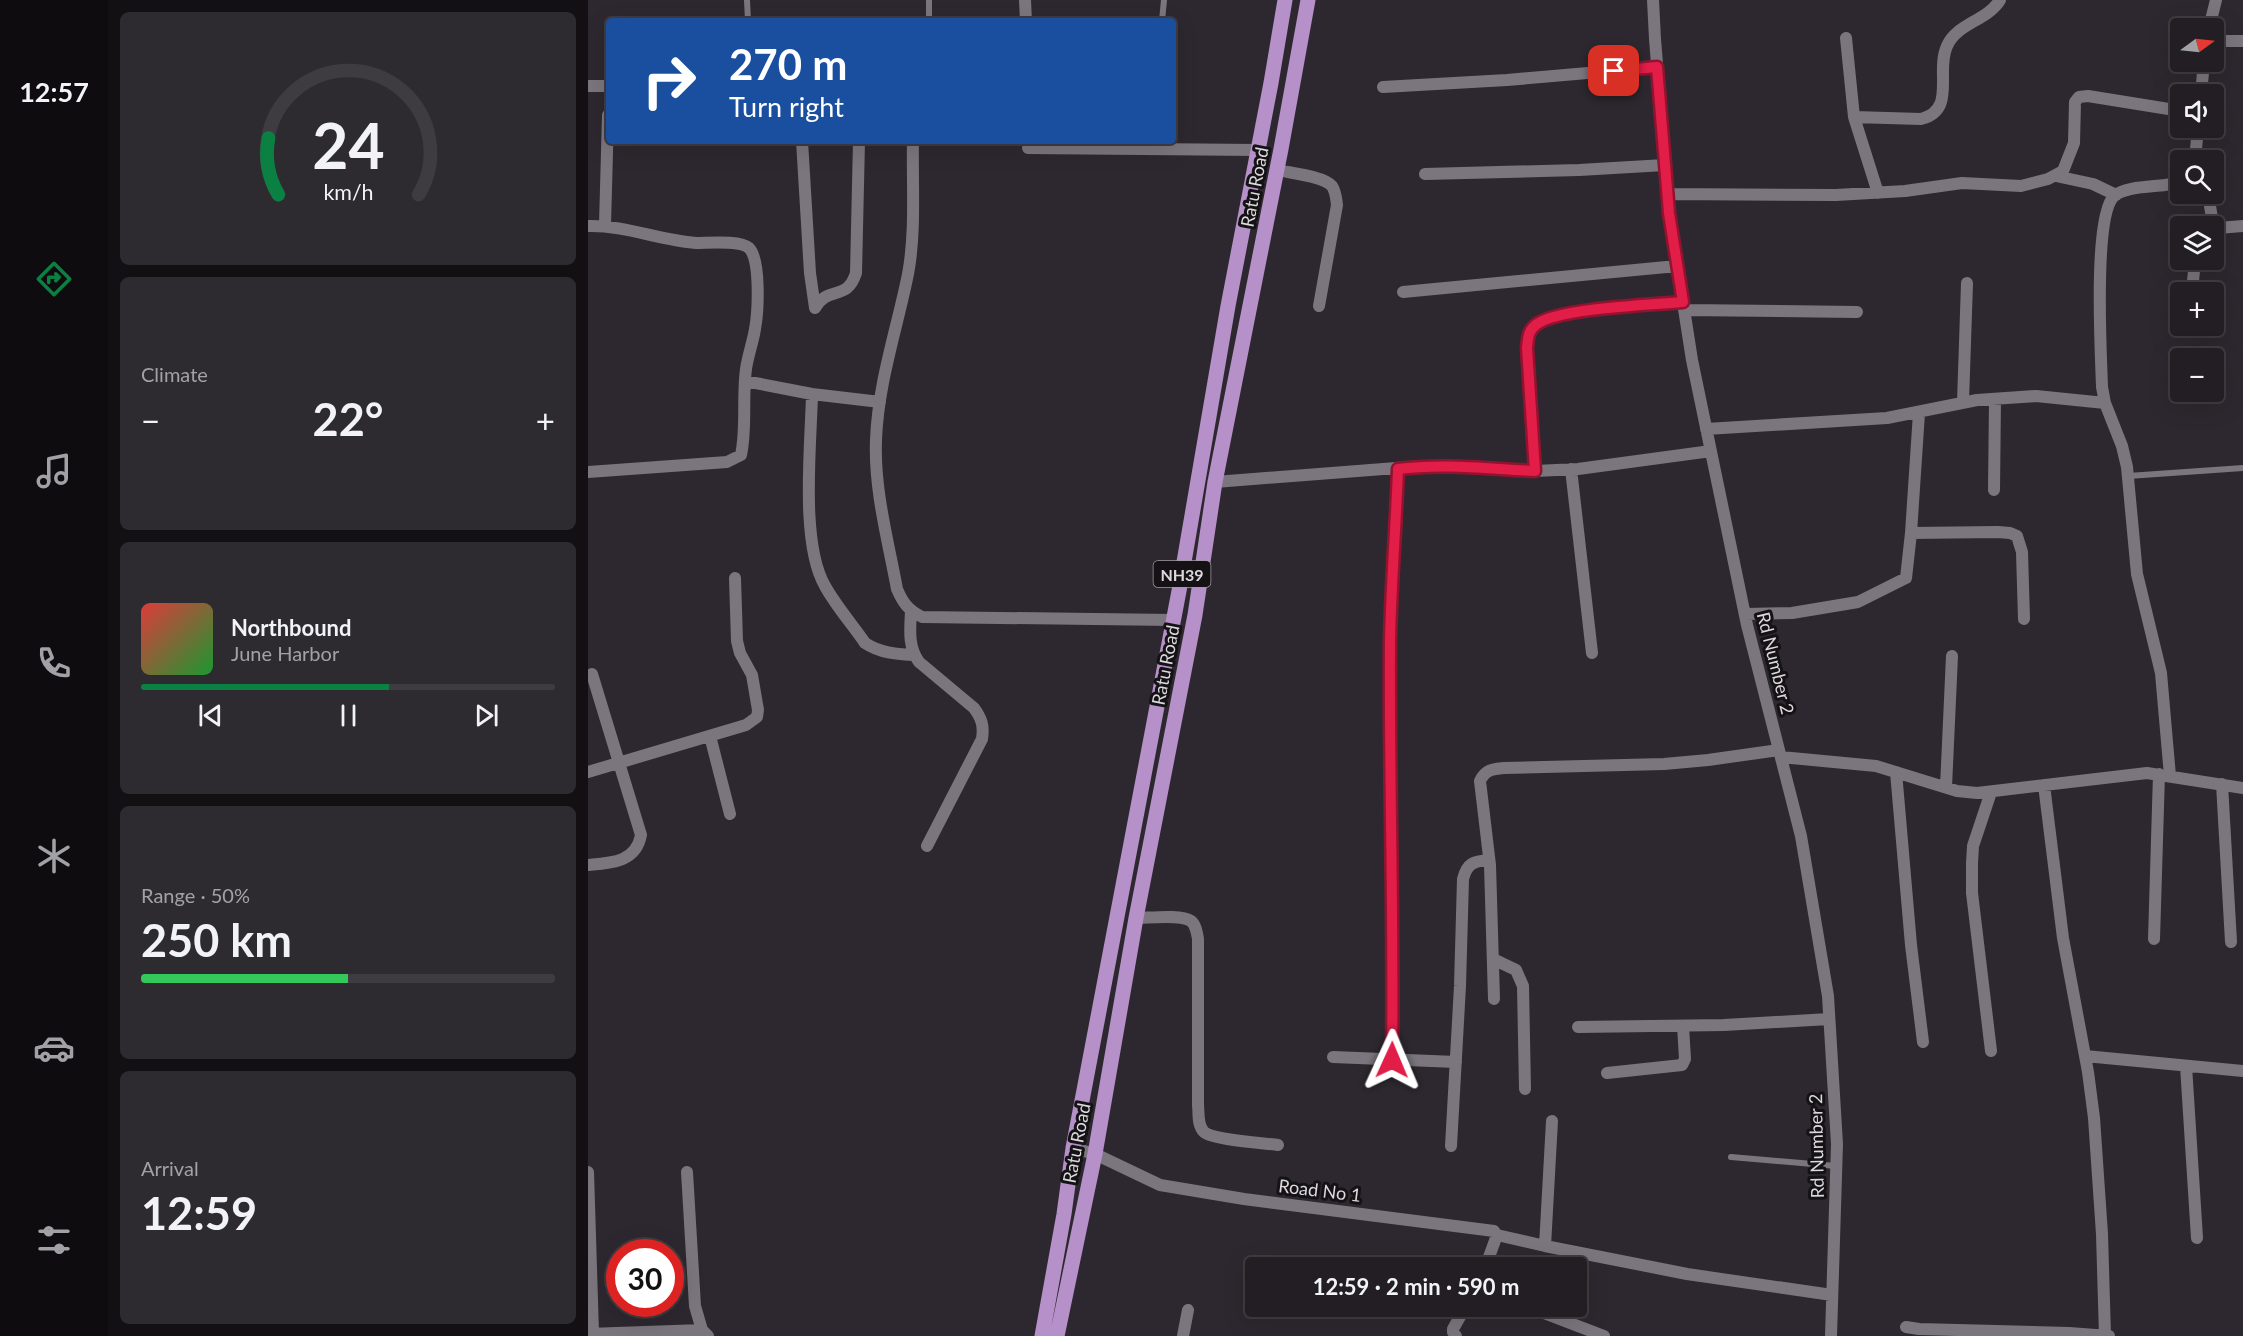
<!DOCTYPE html>
<meta charset="utf-8">
<style>
body{margin:0;font-family:Lato,sans-serif;background:#2e2b30;color:#f1f3f6;height:100vh;display:flex;flex-direction:column;font-size:22px;white-space:nowrap}
*{box-sizing:border-box;margin:0}
p{font-size:20px;color:#a2a2a6}
.icon{flex:none;width:33px;height:33px;fill:none;stroke:currentColor;stroke-width:2;stroke-linecap:round;stroke-linejoin:round}
.map{position:relative;flex:1;overflow:hidden}
.side{display:flex;flex-direction:column;gap:12px;padding:12px;background:#131013;width:480px}
.side>*{flex:none}
.banner{position:absolute;left:18px;top:18px;width:570px;height:126px;border-radius:6px;box-shadow:0 6px 24px #0002,0 0 0 2px #3f3c41;background:#1a4fa0;color:#fff;overflow:hidden}
.needle{width:39px;rotate:75deg}
.controls{position:absolute;left:1582px;top:18px;display:grid;gap:12px}
.controls a{display:grid;place-items:center;width:54px;height:54px;border-radius:6px;background:#221e23;box-shadow:0 6px 24px #0002,0 0 0 2px #3f3c41;font-size:30px}
.speed{position:absolute;left:18px;top:1239px;display:flex;gap:12px;font-size:30px;font-weight:700;text-align:center}
.speed>*{display:grid;place-content:center;width:78px;height:78px;border-radius:50%;background:#221e23;box-shadow:0 6px 24px #0002,0 0 0 2px #3f3c41;line-height:1}
.speed .limit{border:9px solid #d22;background:#fff;color:#111}
.pin{position:absolute;display:grid;place-items:center;width:51px;height:51px;color:#fff;margin:-26px;border-radius:12px;box-shadow:0 3px 9px #0006}
.me{position:absolute;width:66px;margin:-33px;rotate:1deg;stroke-linejoin:round;filter:drop-shadow(0 0 4px #0008)}
.turn{display:flex;align-items:center;gap:21px;height:126px;padding:0 24px;font-size:27px}
.turn .icon{width:78px;height:78px;stroke-width:2.5}
.turn b{display:block;font-size:42px;line-height:51px}
.big{font-size:45px;font-weight:700;line-height:1.1}
.side .card{flex:1;display:flex;flex-direction:column;justify-content:center;gap:9px;min-width:0;padding:0 21px;border-radius:9px;background:#2e2b30}
.side .dial{align-items:center;gap:0}
.dial svg{height:156px;overflow:visible;fill:none;stroke:#3f3c41;stroke-width:7;stroke-linecap:round;text-anchor:middle}
.dial text{fill:#f1f3f6;stroke:none}
.song{display:flex;align-items:center;gap:18px}
.cover{width:72px;height:72px;border-radius:9px;background:linear-gradient(135deg,hsl(0 70% 55%),hsl(130 70% 35%))}
.played{height:6px;border-radius:3px;background:linear-gradient(90deg,#0b8043 60%,#3f3c41 60%)}
.keys{display:flex;justify-content:space-around;direction:ltr}
.heat{display:flex;justify-content:space-between;align-items:center;font-size:33px;direction:ltr}
.charge{height:9px;border-radius:4px;background:linear-gradient(90deg,#34c759 50%,#3f3c41 0)}
.trip{position:absolute;left:657px;top:1257px;width:342px;height:60px;border-radius:6px;background:#221e23;box-shadow:0 6px 24px #0002,0 0 0 2px #3f3c41;font-weight:700;line-height:60px;text-align:center}
main{display:flex;flex:1;min-height:0}
.tab-bar{display:flex;flex-direction:column;width:108px;justify-content:space-around;align-items:center;background:#0e0c0e;color:#a2a2a6}
.tab-bar .icon{width:42px;height:42px}
.tab-bar .on{color:#0b8043}
.tab-bar b{font-size:27px;color:#f1f3f6}
.map>svg:first-child{display:block}
.lines{fill:none;stroke-linecap:round;stroke-linejoin:round}
.lane{stroke:#7b767e;stroke-width:6}
.street{stroke:#7b767e;stroke-width:12}
.primary{stroke:#b690c8;stroke-width:15}
.route-casing{stroke:#92132f;stroke-width:15}
.route{stroke:#e11d48;stroke-width:10}
.labels{text-anchor:middle;dominant-baseline:central;stroke-width:6;stroke-linejoin:round;paint-order:stroke}
.shield{fill:#141215;stroke:#a09da1;stroke-width:1.5}
.shield-label{font-size:16px;font-weight:bold;fill:#dcd9dd}
.street-label{font-size:18px;fill:#dcd9dd;stroke:#141215}
</style>
<main>
<nav class="tab-bar">
<b>12:57</b>
<svg class="icon on" aria-label="directions" viewBox="0 0 24 24"><path d="M12 3l9 9-9 9-9-9zM9 14v-3h6M13 9l2 2-2 2"/></svg>
<svg class="icon" aria-label="music" viewBox="0 0 24 24"><path d="M9 18V5l10-2v13"/><circle cx="6" cy="18" r="3"/><circle cx="16" cy="16" r="3"/></svg>
<svg class="icon" aria-label="phone" viewBox="0 0 24 24"><path d="M5 4h4l2 5-3 2q2 4 5 5l2-3 5 2v4C11 20 4 13 5 4z"/></svg>
<svg class="icon" aria-label="climate" viewBox="0 0 24 24"><path d="M12 3v18M4 7l16 10M4 17L20 7"/></svg>
<svg class="icon" aria-label="car" viewBox="0 0 24 24"><path d="M5 17H2v-5l4-1 3-4h7l3 4 3 1v5h-3M9 17h6M6 11h13"/><circle cx="7" cy="17" r="2"/><circle cx="17" cy="17" r="2"/></svg>
<svg class="icon" aria-label="filters" viewBox="0 0 24 24"><path d="M4 7h16M4 17h16"/><circle cx="9" cy="7" r="2"/><circle cx="15" cy="17" r="2"/></svg>
</nav>
<section class="side">
<div class="card dial"><svg viewBox="0 0 100 80">
<path d="M14 69A42 42 0 1 1 86 69"/>
<path d="M14 69A42 42 0 0 1 9 40" stroke="#0b8043"/>
<text x="50" y="56" font-size="32" font-weight="700">24</text>
<text x="50" y="72" font-size="11">km/h</text>
</svg></div>
<div class="card"><p>Climate</p>
<div class="heat"><a>−</a><b class="big">22°</b><a>+</a></div>
</div>
<div class="card">
<div class="song"><i class="cover"></i><div><b>Northbound</b><p>June Harbor</p></div></div>
<div class="played"></div>
<div class="keys"><svg class="icon" aria-label="previous" viewBox="0 0 24 24"><path d="M18 5L8 12l10 7zM5 5v14"/></svg><svg class="icon" aria-label="pause" viewBox="0 0 24 24"><path d="M8 5v14M16 5v14"/></svg><svg class="icon" aria-label="next" viewBox="0 0 24 24"><path d="M6 5l10 7-10 7zM19 5v14"/></svg></div>
</div>
<div class="card"><p>Range · 50%</p><b class="big">250 km</b><div class="charge"></div></div>
<div class="card"><p>Arrival</p><b class="big">12:59</b></div>
</section>
<div class="map">
<svg width="1655" height="1336" viewBox="0 0 1655 1336">
<rect width="100%" height="100%" fill="#2d282f"/>
<g class="lines">
<path class="lane" d="M159,0L160,21
M341,21V0
M574,21L576,0
M1540,476L1655,468
M1143,1157L1248,1166"/>
<path class="street" d="M437,0L438,21
M1065,0L1067,39L1081,213L1104,360L1159,625L1213,836L1240,996L1249,1144L1243,1336
M1621,28L1628,0
M1258,38L1266,117L1290,193
M1626,41H1655
M0,86H21
M795,87L919,80L1069,67
M1613,94L1616,62
M1266,117L1333,119C1369,110 1347,72 1359,46C1369,23 1399,21 1412,0
M214,141L222,273L227,308
M325,141C324,183 328,232 320,274C309,329 290,383 288,440C286,490 300,540 309,589C315,603 320,610 334,617L585,620
M440,148L670,150
M1607,160L1610,128
M689,170C702,173 736,176 744,186C748,192 748,198 749,205L731,306
M837,174L991,170L1077,165
M1468,176L1505,184L1528,195
M1080,194L1248,195L1317,191L1374,183L1433,186L1460,179L1475,171L1486,143L1487,102L1491,97L1500,96L1593,111
M1620,194L1625,224L1630,228L1655,226
M17,225L20,115
M0,226C36,225 71,240 108,243C121,243 152,240 161,248C173,260 170,313 167,329C165,342 160,355 158,369C154,398 159,427 153,455L139,462L0,472
M815,292L1089,266
M1604,292L1607,260
M227,308C240,285 259,302 268,273L271,141
M1096,310L1269,312
M157,381L224,394L292,402
M224,394C223,444 212,543 237,586C248,606 264,624 277,643C292,653 308,654 325,655
M1375,402L1379,283
M1118,429L1299,418L1389,400L1448,396L1517,403
M983,469L1004,653
M947,471L939,348C940,339 940,330 949,324C972,308 1063,305 1095,302
M627,482L834,466L947,471L990,469L1123,451
M1406,490L1407,399
M1323,533L1410,532L1422,533L1429,536L1434,552L1436,619
M323,611C322,630 320,647 331,662L386,708C394,719 396,726 394,739L339,846
M1157,614L1204,613L1270,602L1318,578L1323,533L1331,413
M122,736L142,814
M1193,757L1288,766L1369,791L1389,793L1559,773L1655,788
M0,772L158,725L169,717L170,710L164,675L152,653L149,641L147,578
M1308,772L1323,945L1335,1042
M1582,776L1573,673L1549,574L1539,467L1534,446L1517,403L1514,387C1513,354 1505,217 1526,196C1540,184 1575,188 1593,182
M1634,784L1643,942
M1456,785L1475,938L1500,1072L1506,1118L1514,1234L1517,1336
M1358,787L1364,656
M1403,792L1385,846L1384,863V893L1403,1051
M0,865C24,863 48,862 53,835L4,674
M548,918C561,918 593,914 603,921C608,925 609,933 610,939V1105C611,1113 609,1125 616,1132C625,1140 676,1143 690,1145
M1566,939L1571,774
M905,959L928,970L935,986L937,1089
M906,999L902,865L892,781C897,770 904,769 916,768L1076,764L1120,760L1191,750
M990,1027L1136,1025L1241,1019
M1497,1056L1655,1071
M745,1057L868,1062
M805,1060V944L802,803V640L810,469
M1598,1066L1609,1238
M1019,1073L1094,1065L1097,1059L1095,1026
M964,1121L957,1246L1099,1274L1244,1295
M863,1146L872,986L875,879C879,863 886,861 901,860
M485,1148L507,1154L572,1185L656,1199L906,1231L909,1235L957,1246
M0,1172L5,1333
M99,1172L107,1306L114,1330L120,1336
M897,1268L909,1235
M938,1306L1016,1336
M1318,1327L1331,1329L1481,1333L1521,1336
M0,1334L114,1330
M595,1336L600,1310
M868,1336L865,1332V1329L878,1306"/>
<path class="primary" d="M454,1336L476,1214L485,1148L591,591L640,306L683,83L697,0
M469,1336L507,1154L548,918L607,615L627,482L693,149L720,0"/>
</g>
<g class="lines">
<defs>
<path id="route" d="M804,1060C806,920 801,781 802,642C803,584 808,526 810,469C856,463 901,469 947,471L939,348C940,338 940,330 949,324C972,308 1063,305 1095,302L1081,213L1069,67L1026,71"/>
</defs>
<use href="#route" class="route-casing"/>
<use href="#route" class="route"/>
</g>
<g class="labels">
<rect class="shield" x="565.5" y="561" width="57" height="26" rx="4.5"/>
<g class="shield-label">
<text x="594" y="574">NH39</text>
</g>
<g class="street-label">
<text transform="translate(666 187) rotate(-79)">Ratu Road</text>
<text transform="translate(1188 663) rotate(76)">Rd Number 2</text>
<text transform="translate(577 665) rotate(-79)">Ratu Road</text>
<text transform="translate(488 1143) rotate(-79)">Ratu Road</text>
<text transform="translate(1228 1146) rotate(-91)">Rd Number 2</text>
<text transform="translate(732 1190) rotate(7)">Road No 1</text>
</g>
</g>
</svg>
<div class="controls">
<a><svg class="needle" viewBox="-14 -14 28 28"><path d="M0-13l5 13h-10z" fill="#e53935"/><path d="M0 13l5-13h-10z" fill="#a2a2a6"/></svg></a>
<a><svg class="icon" aria-label="sound" viewBox="0 0 24 24"><path d="M4 9h4l5-4v14l-5-4H4zM17 9q2 3 0 6"/></svg></a>
<a><svg class="icon" aria-label="search" viewBox="0 0 24 24"><circle cx="10" cy="10" r="6"/><path d="M15 15l6 6"/></svg></a>
<a><svg class="icon" aria-label="layers" viewBox="0 0 24 24"><path d="M12 4l9 5-9 5-9-5zM3 14l9 5 9-5"/></svg></a>
<a>+</a>
<a>−</a>
</div>
<div class="speed"><div class="limit">30</div></div>
<div class="pin" style="left:1026px;top:71px;background:#d93025"><svg class="icon" aria-label="arrive" viewBox="0 0 24 24"><path d="M6 21V4h12l-3 4 3 4H6"/></svg></div>
<svg class="me" style="left:804px;top:1060px" viewBox="-20 -20 40 40"><path d="M0-17L14 15 0 8-14 15z" fill="#e11d48" stroke="#fff" stroke-width="4"/></svg>
<div class="trip">12:59 · 2 min · 590 m</div>
<div class="banner">
<div class="turn"><svg class="icon" aria-label="right" viewBox="0 0 24 24"><path d="M7 20v-9h11M14 6l5 5-5 5"/></svg><div><b>270 m</b>Turn right</div></div>
</div>
</div>
</main>
